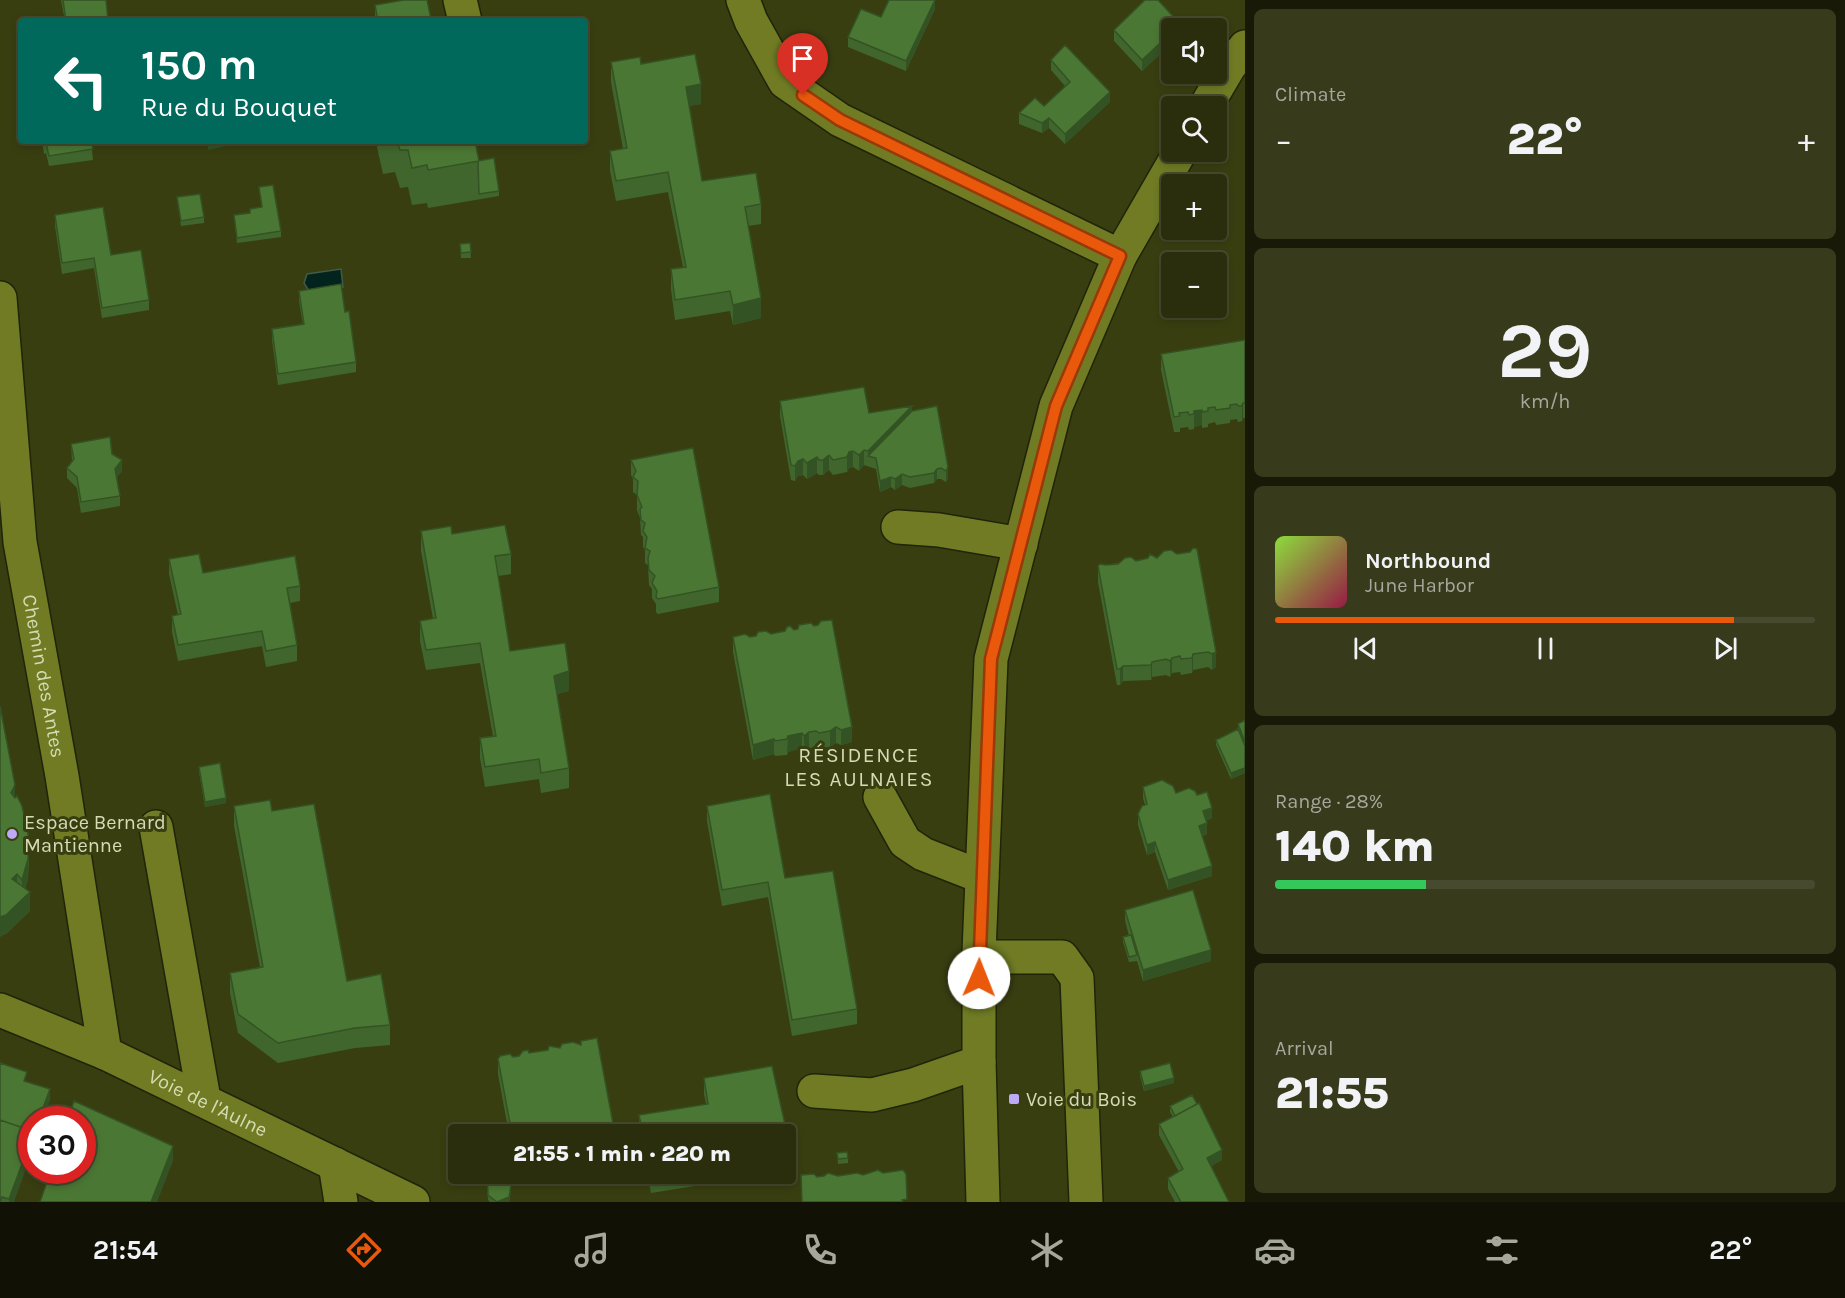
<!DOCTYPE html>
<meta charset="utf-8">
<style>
body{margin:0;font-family:Karla,sans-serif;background:#373a1b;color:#f1f3f6;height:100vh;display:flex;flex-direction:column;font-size:22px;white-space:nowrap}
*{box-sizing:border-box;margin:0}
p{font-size:20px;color:#a6a89d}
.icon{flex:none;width:33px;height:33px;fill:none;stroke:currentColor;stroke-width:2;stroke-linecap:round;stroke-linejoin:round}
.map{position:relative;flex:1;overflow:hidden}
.sheet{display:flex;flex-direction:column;gap:9px;padding:9px;background:#181907;width:600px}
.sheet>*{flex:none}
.banner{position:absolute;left:18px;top:18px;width:570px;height:126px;border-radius:6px;box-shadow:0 3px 9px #0003,0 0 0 2px #474a2e;background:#00695c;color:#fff;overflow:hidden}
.tools{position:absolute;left:1161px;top:18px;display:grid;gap:12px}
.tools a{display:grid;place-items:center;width:66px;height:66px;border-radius:6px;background:#2b2e0d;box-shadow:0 3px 9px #0003,0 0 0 2px #474a2e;font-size:30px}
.speed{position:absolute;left:18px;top:1106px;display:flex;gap:12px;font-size:30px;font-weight:700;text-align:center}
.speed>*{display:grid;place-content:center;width:78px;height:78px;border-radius:50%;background:#2b2e0d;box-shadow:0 3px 9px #0003,0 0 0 2px #474a2e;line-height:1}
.speed .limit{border:9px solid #d22;background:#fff;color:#111}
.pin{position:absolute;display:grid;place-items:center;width:51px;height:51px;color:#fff;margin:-62px -26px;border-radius:50% 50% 50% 0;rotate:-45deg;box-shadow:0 0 6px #0007}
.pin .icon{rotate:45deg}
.me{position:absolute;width:66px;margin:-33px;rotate:1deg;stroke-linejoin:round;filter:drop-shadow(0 0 4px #0008)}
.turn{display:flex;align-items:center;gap:21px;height:126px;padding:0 24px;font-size:27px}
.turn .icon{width:78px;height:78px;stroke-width:2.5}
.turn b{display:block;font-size:42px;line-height:51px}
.big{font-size:45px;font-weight:800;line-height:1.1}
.sheet .tile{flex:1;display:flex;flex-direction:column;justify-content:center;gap:9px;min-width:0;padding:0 21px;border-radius:9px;background:#373a1b}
.sheet .dial{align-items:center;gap:0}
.dial b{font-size:78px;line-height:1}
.song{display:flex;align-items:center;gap:18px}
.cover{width:72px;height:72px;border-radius:9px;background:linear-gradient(135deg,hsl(90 70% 55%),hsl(340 70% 35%))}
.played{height:6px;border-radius:3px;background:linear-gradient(90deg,#ea580c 85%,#474a2e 85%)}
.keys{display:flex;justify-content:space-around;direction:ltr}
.heat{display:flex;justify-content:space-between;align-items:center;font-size:33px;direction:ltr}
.charge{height:9px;border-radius:4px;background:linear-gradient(90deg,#34c759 28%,#474a2e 0)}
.trip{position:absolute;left:448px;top:1124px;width:348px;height:60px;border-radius:6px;background:#2b2e0d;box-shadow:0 3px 9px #0003,0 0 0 2px #474a2e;font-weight:800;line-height:60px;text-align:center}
.tab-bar{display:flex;height:96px;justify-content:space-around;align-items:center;background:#111205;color:#a6a89d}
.tab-bar .icon{width:42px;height:42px}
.tab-bar .selected{color:#ea580c}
.tab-bar b{font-size:27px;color:#f1f3f6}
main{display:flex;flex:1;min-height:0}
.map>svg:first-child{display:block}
.water{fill:#03241d;stroke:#425b4a;stroke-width:1.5}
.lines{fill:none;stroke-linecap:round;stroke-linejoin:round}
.minor-casing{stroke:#202409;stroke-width:36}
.minor{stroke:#707b24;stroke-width:33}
.wall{fill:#40662d}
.shaded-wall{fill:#345324}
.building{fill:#4b7734;stroke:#345324;stroke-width:1.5}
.route-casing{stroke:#983908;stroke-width:15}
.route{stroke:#ea580c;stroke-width:10}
.poi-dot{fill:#bda9f5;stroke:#393e11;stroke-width:2}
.labels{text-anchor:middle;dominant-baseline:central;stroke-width:6;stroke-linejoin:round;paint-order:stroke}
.street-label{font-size:20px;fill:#d5dcb4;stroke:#393e11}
.poi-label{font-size:20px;fill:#d5dcb4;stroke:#393e11;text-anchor:start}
.neighbourhood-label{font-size:21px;letter-spacing:1.5px;fill:#d5dcb4;stroke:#393e11}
</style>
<main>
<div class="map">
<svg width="1245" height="1202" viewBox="0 0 1245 1202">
<rect width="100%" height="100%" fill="#393e11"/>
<path class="water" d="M341,269L343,287L309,291L304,283L307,274Z"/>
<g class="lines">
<defs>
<g id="minor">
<path d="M460,0L465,21"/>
<path d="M743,0L751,21L785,82L840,120L1120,256"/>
<path d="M1206,106L1229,67L1245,47"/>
<path id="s1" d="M0,298L20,542L62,776L105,1053"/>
<path d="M898,527L939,530L1021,544"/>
<path d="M880,797L905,842L923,854L982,877"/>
<path d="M156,827L204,1099"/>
<path d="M979,957H1062L1077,978L1086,1202"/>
<path id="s2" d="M0,1010L105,1053L413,1202"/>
<path d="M814,1091L872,1095L913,1085L979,1062"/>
<path d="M335,1164L341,1202"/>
<path d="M983,1202L979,1062V952L991,659L1056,406L1120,256L1180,152"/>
</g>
</defs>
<use href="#minor" class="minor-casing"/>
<use href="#minor" class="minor"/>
</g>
<path class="wall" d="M61,0H106L108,21H65Z
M427,0L431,21H375V5Z
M935,0V9L906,71L848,47V37Z
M1145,0H1158L1180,24V28H1172V43L1142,71L1114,41V30Z
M1051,60L1110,102L1065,144L1049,128L1042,133L1019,124V113L1044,106L1065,86L1051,70Z
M611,62L641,64L701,104L689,106L702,181L761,204V224L748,226L761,318L733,325L730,311L675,320L671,289V269L683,267L668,192L616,201L610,171V151L623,149L611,82Z
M42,141H91L93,160L49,166L46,153L44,154Z
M377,141H475L478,161L499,191V196L428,208L427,203L412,205L408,187L400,188L395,172L383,174L377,147Z
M259,187L281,231V237L237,243L234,215L250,213L262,207Z
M177,197L204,217V223L181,226Z
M55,215L111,255L149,300V310L102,318L94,268L62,274L55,226Z
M470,243L471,258H461L460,244Z
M299,291L356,362V372L278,385L272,340V329L303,325L299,301Z
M1245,340V418H1243L1242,421L1238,422L1237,419L1230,420V423L1216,425L1215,422L1208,424V427L1202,428V425L1194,427V429L1189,430L1188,427L1180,428V432H1174L1161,370V354Z
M780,401L869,413L912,411L937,406L948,478L946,482L941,479H937L934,483L910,488L902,485L895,490L891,487L880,492L876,469L864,465L859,471L853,467L849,468L847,472L833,475L829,470L823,475H819L817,473L807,479L803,475L798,476L795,481L791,480L780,416Z
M71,444L112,454L122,471L117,477L120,496V506L81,513L77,488L67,478V468L72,461Z
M631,460L719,587V602L658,614L656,612V604L652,598V589L649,585L648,565L645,563V550L643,547V537L641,535L640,518L637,510V495L633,492V479L631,475Z
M421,531L452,534L511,554V574L498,576L510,651L569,691L557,694L569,768V788L541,793L539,779L485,787L480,758V738L493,736L480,663L426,670L420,641V621L433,619L421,551Z
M1190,552L1216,667L1212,670L1208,667L1193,670L1192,673L1181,675L1180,672L1172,673L1170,677L1166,675L1152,677L1151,680L1123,681L1120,685H1117L1098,582V566Z
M169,559L203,573L300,586V601L290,603L297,645V661L266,667L262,646L178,661L172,632V616L178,615L169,574Z
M785,631L852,742L841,745L836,743L830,747L819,748L816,747L809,748L804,752L802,748L788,752L787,755L775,756L774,754L753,760L733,652V637H750L771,634Z
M1245,720V773L1231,779L1216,745V740L1238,729V724Z
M199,767L226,803L205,807L199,772Z
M1143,787L1176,793L1197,795L1212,818L1206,821L1207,834L1202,836L1212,876L1168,890L1155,852L1147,855L1138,825V814L1145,805L1143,798Z
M15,798L29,859L28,879L25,889L30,911L6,934Z
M234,806L272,811L347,981L390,1025V1045L355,1048L278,1063L238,1033L230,993V973L260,967L234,826Z
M707,806L785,878L857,1009V1024L792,1036L768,897L722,906L707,821Z
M1125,910L1211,961L1143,981L1137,961L1129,962L1123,942V937L1129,936L1125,920Z
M529,1053L614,1129L639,1125V1115L706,1104L704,1094V1078L786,1129V1134H509L498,1074V1059L519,1056Z
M1140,1071L1174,1083L1144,1091L1140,1076Z
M27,1082L50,1100L32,1119L14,1202H0Z
M1170,1106L1222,1160L1211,1166L1229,1202H1175L1168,1189V1178L1179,1172L1159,1135V1124L1173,1117L1170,1112Z
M837,1153L848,1158V1163L838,1164Z
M487,1173L500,1175L511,1191L509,1202H490L488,1200Z
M517,1173H551L550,1175L540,1176L536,1174H532L531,1178L518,1179Z
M647,1173H720V1182L651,1193Z"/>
<path class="shaded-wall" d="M935,0V9L906,71V61Z
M1172,32V43L1142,71V60Z
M701,84V104L686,107V87Z
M1110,92V102L1065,144V134Z
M1049,118V128L1042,133V123Z
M208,141H245V142L208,150Z
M761,298V318L733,325V305Z
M1243,403V418L1242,421V406Z
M912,406V421L876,458L868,456V467V451Z
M1202,410V425L1194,427V411Z
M864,450V465L859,471V455Z
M853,451V467L849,468L847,472V457L849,452Z
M829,455V470L823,475V460Z
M817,457V473L807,479V463Z
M803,459V475L798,476L795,481V466L798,461Z
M122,460V471L115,479V469Z
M948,467V478L946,482V471Z
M937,469V479L934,483V473Z
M902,474V485L895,490V479Z
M891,477V487L880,492V481Z
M1216,652V667L1212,670V654Z
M1193,654V670L1192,673V658Z
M1172,658V673L1170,677V661Z
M1152,662V677L1151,680V665Z
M1123,666V681L1120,685V669Z
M569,671V691L554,695V676Z
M836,727V743L830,747V731Z
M852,727V742L841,745V730Z
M809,732V748L804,752V736Z
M802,733V748L788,752L787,755L788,736Z
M774,739V754L753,760V745Z
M1245,768V773L1231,779V773Z
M15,785V805L11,793Z
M226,798V803L205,807V802Z
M1212,808V818L1203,822V811Z
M1207,823V834L1199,837V826Z
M29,839L28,879L23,898L30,892V911L6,934L0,937V917L22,899V880Z
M1155,842V852L1147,855V845Z
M1212,866V876L1168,890V880Z
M17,874V894L12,879Z
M1211,950V961L1143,981V970Z
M1174,1078V1083L1144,1091V1086Z
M50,1089V1100L43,1119H39Z
M32,1137V1152L14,1202H9V1199Z
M173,1146V1161L157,1202H151Z
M1222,1150V1160L1207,1169V1158Z
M511,1185L509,1202H499Z"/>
<path class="building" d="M63,0H106L108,21H66Z
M404,0H427L431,19L422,21H378L375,5Z
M889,0H935L906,61L848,37L861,9L881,17Z
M1145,0H1158L1180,24L1175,28H1172V32L1142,60L1114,30Z
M1065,45L1110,92L1065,134L1049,118L1042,123L1019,113L1035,98L1044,106L1070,82L1051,60Z
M695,54L701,84L686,87L702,181L756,173L761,204L745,207L761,298L733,305L730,291L675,300L671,269L686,267L668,172L616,181L610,151L627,148L611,62L640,57L641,64Z
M43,141H91L93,149L49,156L46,143H44Z
M397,141H475L479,161L428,170L427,165L412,168L408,150H400Z
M494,158L499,191L479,194L478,161Z
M273,185L281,231L237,238L234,215L250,213V209L262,207L259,187Z
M200,194L204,217L181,221L177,197Z
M103,207L111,255L141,250L149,300L102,308L94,258L62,263L55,215Z
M470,243L471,252L461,253L460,244Z
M341,284L345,312L349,311L356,362L278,374L272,329L304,324L299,291Z
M1245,340V403H1243L1242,406H1238L1237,404L1230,405V408L1216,410L1215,407L1208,408V411L1202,412V410L1194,411V414L1189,415L1188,412L1179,413L1180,416L1174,417L1161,354Z
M864,387L869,413L912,406L868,451L864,450L859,455L853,451L849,452L847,457L833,460L829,455L823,460H819L817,457L807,463L803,459L798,461L795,466L791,465L780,401Z
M937,406L948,467L946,471L941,468L937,469L934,473L910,477L902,474L895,479L891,477L880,481L876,458L868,456L912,411Z
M110,437L112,454L122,460L115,469L120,496L81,502L77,477L67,468L74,459L71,444Z
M693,448L719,587L658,599L656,597L657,591L652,583L655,576L649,570L648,558L650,551L645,548L647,537L643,531L645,523L641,520L640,509L642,507L637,495L638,481L633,477L636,471L631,460Z
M505,525L511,554L495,556L510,651L565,643L569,671L554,676L569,768L541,773L539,759L485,767L480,738L496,736L480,643L426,650L420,621L436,618L421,531L451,526L452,534Z
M1193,548L1197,549L1216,652L1212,654L1208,652L1193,654L1192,658L1181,659L1180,656L1172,658L1170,661L1166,659L1152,662L1151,665L1123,666L1120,669H1117L1098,566L1100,564L1106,565L1118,564L1125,558L1131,557L1136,561L1148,558L1150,554L1157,558L1164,551L1171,550L1177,554L1190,552Z
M199,554L203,573L295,556L300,586L287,588L297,645L266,651L262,631L178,645L172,616L181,614L169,559Z
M832,620L852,727L841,730L836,727L830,731L819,733L816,731L809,732L804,736L802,733L788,736L787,739L775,741L774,739L753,745L733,637L745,634L750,637L756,636L758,632L766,631L771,634L785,631L787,627L790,626L794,630L798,629L799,625L811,623L814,626L818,625L821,621Z
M0,706L15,785L11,793L15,798L17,796L22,806L29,839L28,859L22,880L17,874L12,879L30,892L6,915L0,917Z
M1245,720V742L1238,724Z
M1238,729L1245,746V768L1231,773L1216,740Z
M220,763L226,798L205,802L199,767Z
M1162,780L1173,786L1176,793L1189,788L1195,791L1197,795L1207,792L1212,808L1203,811L1207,823L1199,826L1212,866L1168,880L1155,842L1147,845L1138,814L1142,806L1147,804L1143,787Z
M770,794L785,878L833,871L857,1009L792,1020L768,882L722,890L707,806Z
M270,800L272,811L314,804L347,981L381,974L390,1025L355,1028L278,1043L238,1014L230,973L263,967L234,806Z
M1193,890L1211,950L1143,970L1125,910Z
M1131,935L1137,955L1129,957L1123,937Z
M597,1038L615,1134H512L498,1059L500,1056L510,1054L513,1057L519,1056L523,1051L528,1050L529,1053L548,1050L549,1046L560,1048L562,1044L573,1042L581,1045V1041Z
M0,1063L27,1072L24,1081L50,1089L39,1119H32V1131L0,1120Z
M1170,1063L1174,1078L1144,1086L1140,1071Z
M772,1066L786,1129L760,1134H643L639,1115L708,1104L704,1078Z
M1192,1095L1197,1104L1175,1116L1170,1106Z
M74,1101L173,1146L151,1202H40L51,1170H82V1119H68Z
M1199,1103L1222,1150L1207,1158L1229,1202H1181L1168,1178L1183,1169L1159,1124Z
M0,1120L32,1131V1137L9,1199L2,1197L0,1202Z
M639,1125L641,1134H615L614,1129Z
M847,1152L848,1158L838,1159L837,1153Z
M878,1170L883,1173L903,1170L906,1174L907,1199L902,1200L903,1202H802L801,1175L814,1174L817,1177L824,1176L828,1173L838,1176L857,1173L863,1175Z
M487,1173H500V1175L511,1185L509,1197L497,1202L488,1195Z
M650,1173H680L651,1178Z"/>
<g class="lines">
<defs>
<path id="route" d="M803,95L840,120L1120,256L1056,406L991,659L979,978"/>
</defs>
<use href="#route" class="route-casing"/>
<use href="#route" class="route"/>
</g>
<g class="poi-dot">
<circle cx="12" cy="834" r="6"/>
<rect x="1008" y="1093" width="12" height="12" rx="3"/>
</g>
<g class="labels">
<g class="street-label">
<text stroke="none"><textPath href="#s1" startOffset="381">Chemin des Antes</textPath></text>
<text stroke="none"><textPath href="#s2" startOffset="228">Voie de l'Aulne</textPath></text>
</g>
<g class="poi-label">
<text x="24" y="822">Espace Bernard<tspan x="24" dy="23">Mantienne</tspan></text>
<text x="1026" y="1099">Voie du Bois</text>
</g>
<g class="neighbourhood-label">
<text x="859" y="755">RÉSIDENCE<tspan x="859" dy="24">LES AULNAIES</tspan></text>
</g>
</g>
</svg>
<div class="tools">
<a><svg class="icon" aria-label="sound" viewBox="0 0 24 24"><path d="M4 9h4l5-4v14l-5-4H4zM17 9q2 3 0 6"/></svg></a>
<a><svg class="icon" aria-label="search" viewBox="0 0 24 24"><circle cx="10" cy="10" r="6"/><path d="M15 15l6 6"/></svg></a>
<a>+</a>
<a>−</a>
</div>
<div class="speed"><div class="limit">30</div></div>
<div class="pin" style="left:803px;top:95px;background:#d93025"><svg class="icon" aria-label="arrive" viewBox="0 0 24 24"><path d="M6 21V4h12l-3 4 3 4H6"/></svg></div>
<svg class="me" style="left:979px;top:978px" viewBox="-20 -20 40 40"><circle r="19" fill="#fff"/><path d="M0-13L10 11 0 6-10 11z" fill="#ea580c"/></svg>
<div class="trip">21:55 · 1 min · 220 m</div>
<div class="banner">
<div class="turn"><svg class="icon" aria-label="left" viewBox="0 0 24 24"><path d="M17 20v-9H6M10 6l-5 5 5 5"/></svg><div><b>150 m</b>Rue du Bouquet</div></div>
</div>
</div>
<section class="sheet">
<div class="tile"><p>Climate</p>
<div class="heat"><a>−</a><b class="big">22°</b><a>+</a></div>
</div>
<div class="tile dial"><b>29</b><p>km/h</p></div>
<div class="tile">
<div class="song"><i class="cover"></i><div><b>Northbound</b><p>June Harbor</p></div></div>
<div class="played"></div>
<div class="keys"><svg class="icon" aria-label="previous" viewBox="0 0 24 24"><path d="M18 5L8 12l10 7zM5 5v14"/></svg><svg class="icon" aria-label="pause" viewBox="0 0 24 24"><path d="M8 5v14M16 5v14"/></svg><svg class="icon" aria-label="next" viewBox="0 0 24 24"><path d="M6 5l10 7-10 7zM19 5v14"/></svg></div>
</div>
<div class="tile"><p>Range · 28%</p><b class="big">140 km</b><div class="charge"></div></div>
<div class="tile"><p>Arrival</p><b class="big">21:55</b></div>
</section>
</main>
<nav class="tab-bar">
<b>21:54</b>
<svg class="icon selected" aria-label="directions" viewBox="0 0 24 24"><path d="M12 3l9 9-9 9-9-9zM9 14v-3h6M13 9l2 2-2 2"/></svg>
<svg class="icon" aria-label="music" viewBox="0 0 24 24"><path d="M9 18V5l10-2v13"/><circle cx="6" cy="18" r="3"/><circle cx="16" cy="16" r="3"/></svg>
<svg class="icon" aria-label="phone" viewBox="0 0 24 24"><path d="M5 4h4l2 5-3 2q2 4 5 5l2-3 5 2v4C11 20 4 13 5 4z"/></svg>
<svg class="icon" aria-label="climate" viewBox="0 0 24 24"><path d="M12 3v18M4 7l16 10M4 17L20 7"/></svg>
<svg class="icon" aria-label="car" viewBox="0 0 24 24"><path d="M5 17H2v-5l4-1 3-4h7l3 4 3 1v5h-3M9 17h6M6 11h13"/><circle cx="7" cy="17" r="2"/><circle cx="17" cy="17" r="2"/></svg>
<svg class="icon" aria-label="filters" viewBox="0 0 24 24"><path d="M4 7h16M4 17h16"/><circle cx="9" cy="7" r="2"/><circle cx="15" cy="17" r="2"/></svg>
<b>22°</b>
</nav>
